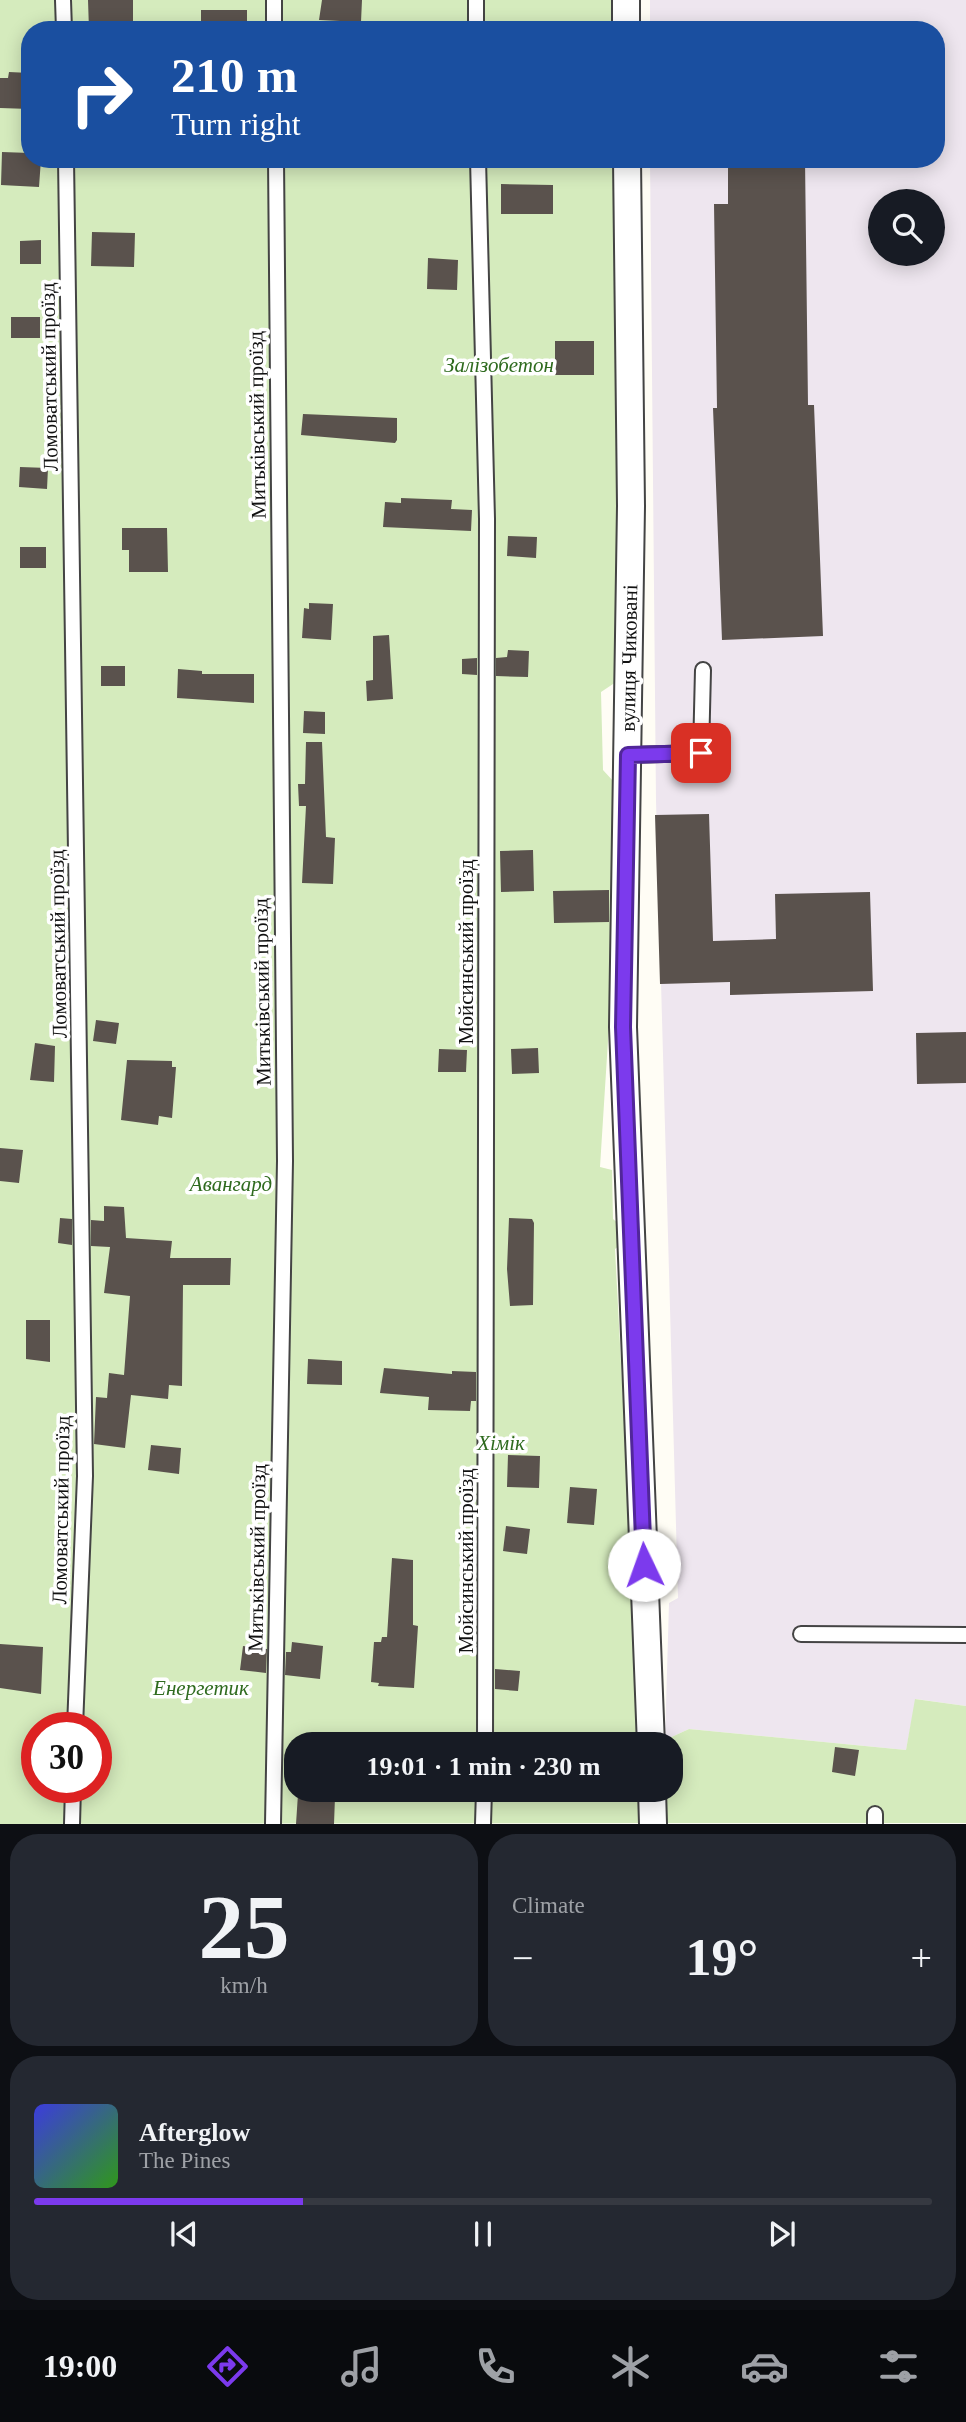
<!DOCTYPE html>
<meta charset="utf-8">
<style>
body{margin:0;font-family:"Times New Roman",serif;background:#242831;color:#f1f3f6;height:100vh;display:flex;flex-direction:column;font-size:26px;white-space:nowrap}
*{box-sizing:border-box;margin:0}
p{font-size:23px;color:#9ea1a6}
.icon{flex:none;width:38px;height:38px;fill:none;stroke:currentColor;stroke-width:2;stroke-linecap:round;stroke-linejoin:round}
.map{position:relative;height:1824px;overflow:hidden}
.sheet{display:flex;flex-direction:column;gap:10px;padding:10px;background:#0d0f14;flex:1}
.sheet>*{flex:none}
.top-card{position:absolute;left:21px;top:21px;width:924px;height:147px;border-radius:28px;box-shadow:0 4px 18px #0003;background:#1a4fa0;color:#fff;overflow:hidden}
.buttons{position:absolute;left:868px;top:189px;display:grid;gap:14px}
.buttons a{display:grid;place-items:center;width:77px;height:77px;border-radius:50%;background:#171b24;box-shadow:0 4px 18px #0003;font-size:35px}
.speed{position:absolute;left:21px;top:1712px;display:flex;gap:14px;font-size:35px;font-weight:700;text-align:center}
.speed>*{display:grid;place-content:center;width:91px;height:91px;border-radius:50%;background:#171b24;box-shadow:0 4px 18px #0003;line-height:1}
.speed .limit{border:10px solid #d22;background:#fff;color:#111}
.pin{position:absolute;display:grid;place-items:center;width:60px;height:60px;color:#fff;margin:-30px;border-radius:14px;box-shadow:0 4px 10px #0006}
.me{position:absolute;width:77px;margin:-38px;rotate:357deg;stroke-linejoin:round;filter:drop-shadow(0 0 5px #0008)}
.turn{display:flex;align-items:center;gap:24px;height:147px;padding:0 35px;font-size:32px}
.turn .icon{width:91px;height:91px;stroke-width:2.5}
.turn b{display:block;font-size:49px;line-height:60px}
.big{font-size:52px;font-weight:700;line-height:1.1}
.sheet .widget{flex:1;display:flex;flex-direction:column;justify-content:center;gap:10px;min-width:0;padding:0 24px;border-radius:28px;background:#242831}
.sheet .dial{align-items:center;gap:0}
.dial b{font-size:91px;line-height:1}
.song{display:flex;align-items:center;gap:21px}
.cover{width:84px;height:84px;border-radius:10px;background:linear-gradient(135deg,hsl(240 70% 55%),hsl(110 70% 35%))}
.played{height:7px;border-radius:4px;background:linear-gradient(90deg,#7c3aed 30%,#363941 30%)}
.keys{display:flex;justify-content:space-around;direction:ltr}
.heat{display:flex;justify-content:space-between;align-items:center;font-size:38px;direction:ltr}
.sheet .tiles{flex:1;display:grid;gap:10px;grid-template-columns:1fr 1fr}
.widget:last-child{grid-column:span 2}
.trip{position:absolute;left:284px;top:1732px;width:399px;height:70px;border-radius:28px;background:#171b24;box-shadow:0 4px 18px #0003;font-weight:700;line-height:70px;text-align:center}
.dock{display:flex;height:112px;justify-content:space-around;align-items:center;background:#090b0e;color:#9ea1a6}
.dock .icon{width:49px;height:49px}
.dock .current{color:#7c3aed}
.dock b{font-size:32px;color:#f1f3f6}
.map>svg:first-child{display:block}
.industrial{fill:#eee6ef;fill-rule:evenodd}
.green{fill:#d5ebbd;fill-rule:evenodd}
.building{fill:#5a524d}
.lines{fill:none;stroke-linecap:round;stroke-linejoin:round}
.lane-casing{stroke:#444;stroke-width:18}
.street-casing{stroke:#444;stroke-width:30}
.lane{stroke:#fff;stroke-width:14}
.street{stroke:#fff;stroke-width:26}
.route-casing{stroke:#51269a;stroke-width:18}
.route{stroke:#7c3aed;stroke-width:12}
.labels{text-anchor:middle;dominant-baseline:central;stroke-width:7;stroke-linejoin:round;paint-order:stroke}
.park-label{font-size:21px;font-style:italic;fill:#2f6b1f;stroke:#fff}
.street-label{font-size:21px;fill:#111;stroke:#fff}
</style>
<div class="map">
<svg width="966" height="1824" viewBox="0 0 966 1824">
<rect width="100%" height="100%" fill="#fffdf5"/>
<path class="industrial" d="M650,0H966V1706L916,1699L906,1750L689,1729L665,1740L669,1603L678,1598L656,801L650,159H936V30H650ZM880,201H933V254H880Z"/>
<path class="green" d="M0,0H615V30H30V159H616L619,385L616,682L601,692L603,770L614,782L615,930L600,1167L612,1170L613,1219L619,1224V1246L615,1249L641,1745H296V1790H643L644,1823L0,1824ZM37,1727H96V1787H37Z
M915,1699L966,1706V1823H666V1790H670V1745H665V1740L689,1729L906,1750Z"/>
<path class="building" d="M88,0H133V30H89Z
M322,0H362L361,22L319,20Z
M201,10H247V30H201Z
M9,72L30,73V109L0,108V78H8Z
M2,152L30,153V159H41L39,187L1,185Z
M728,159H805L808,405H814L823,636L722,640L713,408H717L714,204H728Z
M501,184L553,185V214H501Z
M92,232L135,233L134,267L91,266Z
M41,240V264H20V241Z
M428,258L458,260L457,290L427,289Z
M11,317H40V338H11Z
M555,341H594V375H555Z
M303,414L397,418V440L395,443L301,435Z
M20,467L48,468L47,489L19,487Z
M401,498L452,500L451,509L472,510L471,531L383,527L385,502L401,503Z
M122,528H167L168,572H129V550H122Z
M508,536L537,537L536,558L507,556Z
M20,547H46V568H20Z
M309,603L333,604L331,640L302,638L304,608L309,609Z
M389,635L393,699L367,701L366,681L373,680V636Z
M508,650L529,651L528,677L496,676V658L507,657Z
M477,658V675L462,674V659Z
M101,666H125V686H101Z
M178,669L202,671V674H254V703L177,698Z
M304,711L325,712V734L303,733Z
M306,742H322L326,837L335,838L333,884L302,883L306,806H299L298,784H305Z
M709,814L713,941L776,939L775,894L870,892L873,991L730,995V982L660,984L655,815Z
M533,850L534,891L501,892L500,851Z
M609,890V922L554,923L553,891Z
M96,1020L119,1023L116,1044L93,1041Z
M966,1032V1083L917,1084L916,1033Z
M35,1043L55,1046L54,1082L30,1080Z
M538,1048L539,1073L512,1074L511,1049Z
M439,1049L467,1050L466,1072H438Z
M127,1060L172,1061V1067H176L172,1118L159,1116L158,1125L121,1120Z
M0,1148L23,1150L19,1183L0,1181Z
M104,1206L124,1207L126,1238L172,1241L170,1258H231L230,1285H183L182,1386L169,1385L168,1399L131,1395L125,1448L94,1444L96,1397L107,1398L109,1373L124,1375L130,1296L104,1293L110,1247L91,1246V1220L104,1221Z
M60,1218L72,1219V1245L58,1243Z
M509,1218L532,1219L534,1223L533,1305L510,1306L507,1269Z
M26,1320H50V1362L26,1359Z
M308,1359L342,1361V1385L307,1384Z
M384,1368L452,1374V1371L476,1372V1401H471L470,1411L428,1410L429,1397L380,1393Z
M151,1445L181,1448L179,1474L148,1470Z
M508,1455L540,1456L539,1488L507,1487Z
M570,1487L597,1489L594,1525L567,1523Z
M506,1526L530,1529L527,1554L503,1551Z
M392,1558L413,1560V1625L418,1626L414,1688L378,1686L379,1683L371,1682L374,1642H381L382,1637H387Z
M292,1642L323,1646L320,1679L285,1675L286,1652H291Z
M0,1644L43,1647L41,1694L0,1688Z
M243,1646L267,1649L266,1673L240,1670Z
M495,1669L520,1671L518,1691L495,1689Z
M835,1747L859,1750L855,1776L832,1772Z
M298,1794L335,1797L334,1824H296Z"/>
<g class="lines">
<defs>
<path id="lane" d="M63,0L64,30
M274,0V30
M476,0V30
M66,159L85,1476L75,1727
M478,159L487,519L485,1745
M627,755L701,753L703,670
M801,1634L966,1635
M875,1814V1824
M72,1824L73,1787
M273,1824L285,1161L276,159
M483,1824L484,1790"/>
<path id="street" d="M626,0V30
M627,159L631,506L623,1027L651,1745
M652,1790L653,1824"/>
</defs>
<use href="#lane" class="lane-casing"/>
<use href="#street" class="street-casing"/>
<use href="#lane" class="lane"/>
<use href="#street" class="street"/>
</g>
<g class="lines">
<defs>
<path id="route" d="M644,1565L623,1027L628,755L701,753"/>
</defs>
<use href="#route" class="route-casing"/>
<use href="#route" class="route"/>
</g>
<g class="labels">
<g class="park-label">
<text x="499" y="365">Залізобетон</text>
<text x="231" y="1184">Авангард</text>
<text x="501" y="1443">Хімік</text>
<text x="201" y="1688">Енергетик</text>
</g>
<g class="street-label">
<text transform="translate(49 377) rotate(-91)">Ломоватський проїзд</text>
<text transform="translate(257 425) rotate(-91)">Митьківський проїзд</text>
<text transform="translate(629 658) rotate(-89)">вулиця Чиковані</text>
<text transform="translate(58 944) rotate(-91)">Ломоватський проїзд</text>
<text transform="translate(466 952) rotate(-90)">Мойсинський проїзд</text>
<text transform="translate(262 992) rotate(-91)">Митьківський проїзд</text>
<text transform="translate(61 1510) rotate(-89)">Ломоватський проїзд</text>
<text transform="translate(257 1558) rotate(-89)">Митьківський проїзд</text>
<text transform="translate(466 1561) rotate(-90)">Мойсинський проїзд</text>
</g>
</g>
</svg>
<div class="buttons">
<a><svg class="icon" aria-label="search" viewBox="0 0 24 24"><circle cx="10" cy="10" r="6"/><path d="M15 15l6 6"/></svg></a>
</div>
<div class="speed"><div class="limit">30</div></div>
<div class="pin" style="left:701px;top:753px;background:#d93025"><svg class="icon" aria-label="arrive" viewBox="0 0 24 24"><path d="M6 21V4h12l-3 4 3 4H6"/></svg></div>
<svg class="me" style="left:644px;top:1565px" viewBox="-20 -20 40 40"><circle r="19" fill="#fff"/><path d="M0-13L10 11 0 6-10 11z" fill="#7c3aed"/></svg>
<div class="trip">19:01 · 1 min · 230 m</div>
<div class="top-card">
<div class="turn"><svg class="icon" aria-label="right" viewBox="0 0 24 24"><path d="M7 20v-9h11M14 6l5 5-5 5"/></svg><div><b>210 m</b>Turn right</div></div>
</div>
</div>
<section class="sheet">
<div class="tiles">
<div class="widget dial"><b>25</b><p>km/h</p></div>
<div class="widget"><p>Climate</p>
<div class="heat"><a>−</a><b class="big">19°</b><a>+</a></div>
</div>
<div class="widget">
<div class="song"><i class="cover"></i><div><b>Afterglow</b><p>The Pines</p></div></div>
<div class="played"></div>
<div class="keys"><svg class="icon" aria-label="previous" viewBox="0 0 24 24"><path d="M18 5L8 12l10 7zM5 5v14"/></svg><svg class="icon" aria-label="pause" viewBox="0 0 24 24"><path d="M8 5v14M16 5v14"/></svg><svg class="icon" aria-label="next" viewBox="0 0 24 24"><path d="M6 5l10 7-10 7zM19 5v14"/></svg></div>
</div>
</div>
</section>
<nav class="dock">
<b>19:00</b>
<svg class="icon current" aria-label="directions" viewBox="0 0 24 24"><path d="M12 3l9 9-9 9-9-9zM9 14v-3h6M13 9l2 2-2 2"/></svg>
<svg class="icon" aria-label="music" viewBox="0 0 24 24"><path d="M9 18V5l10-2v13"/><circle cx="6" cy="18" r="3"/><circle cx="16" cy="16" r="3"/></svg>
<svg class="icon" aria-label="phone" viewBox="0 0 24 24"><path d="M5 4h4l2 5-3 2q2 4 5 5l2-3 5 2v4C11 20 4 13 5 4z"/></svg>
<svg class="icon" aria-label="climate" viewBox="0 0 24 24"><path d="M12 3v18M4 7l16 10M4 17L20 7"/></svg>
<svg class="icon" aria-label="car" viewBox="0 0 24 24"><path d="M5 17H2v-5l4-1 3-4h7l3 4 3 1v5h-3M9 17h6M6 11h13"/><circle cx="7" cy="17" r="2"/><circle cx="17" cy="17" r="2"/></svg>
<svg class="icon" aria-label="filters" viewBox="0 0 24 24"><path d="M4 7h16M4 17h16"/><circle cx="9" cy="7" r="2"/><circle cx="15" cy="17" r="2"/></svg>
</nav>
